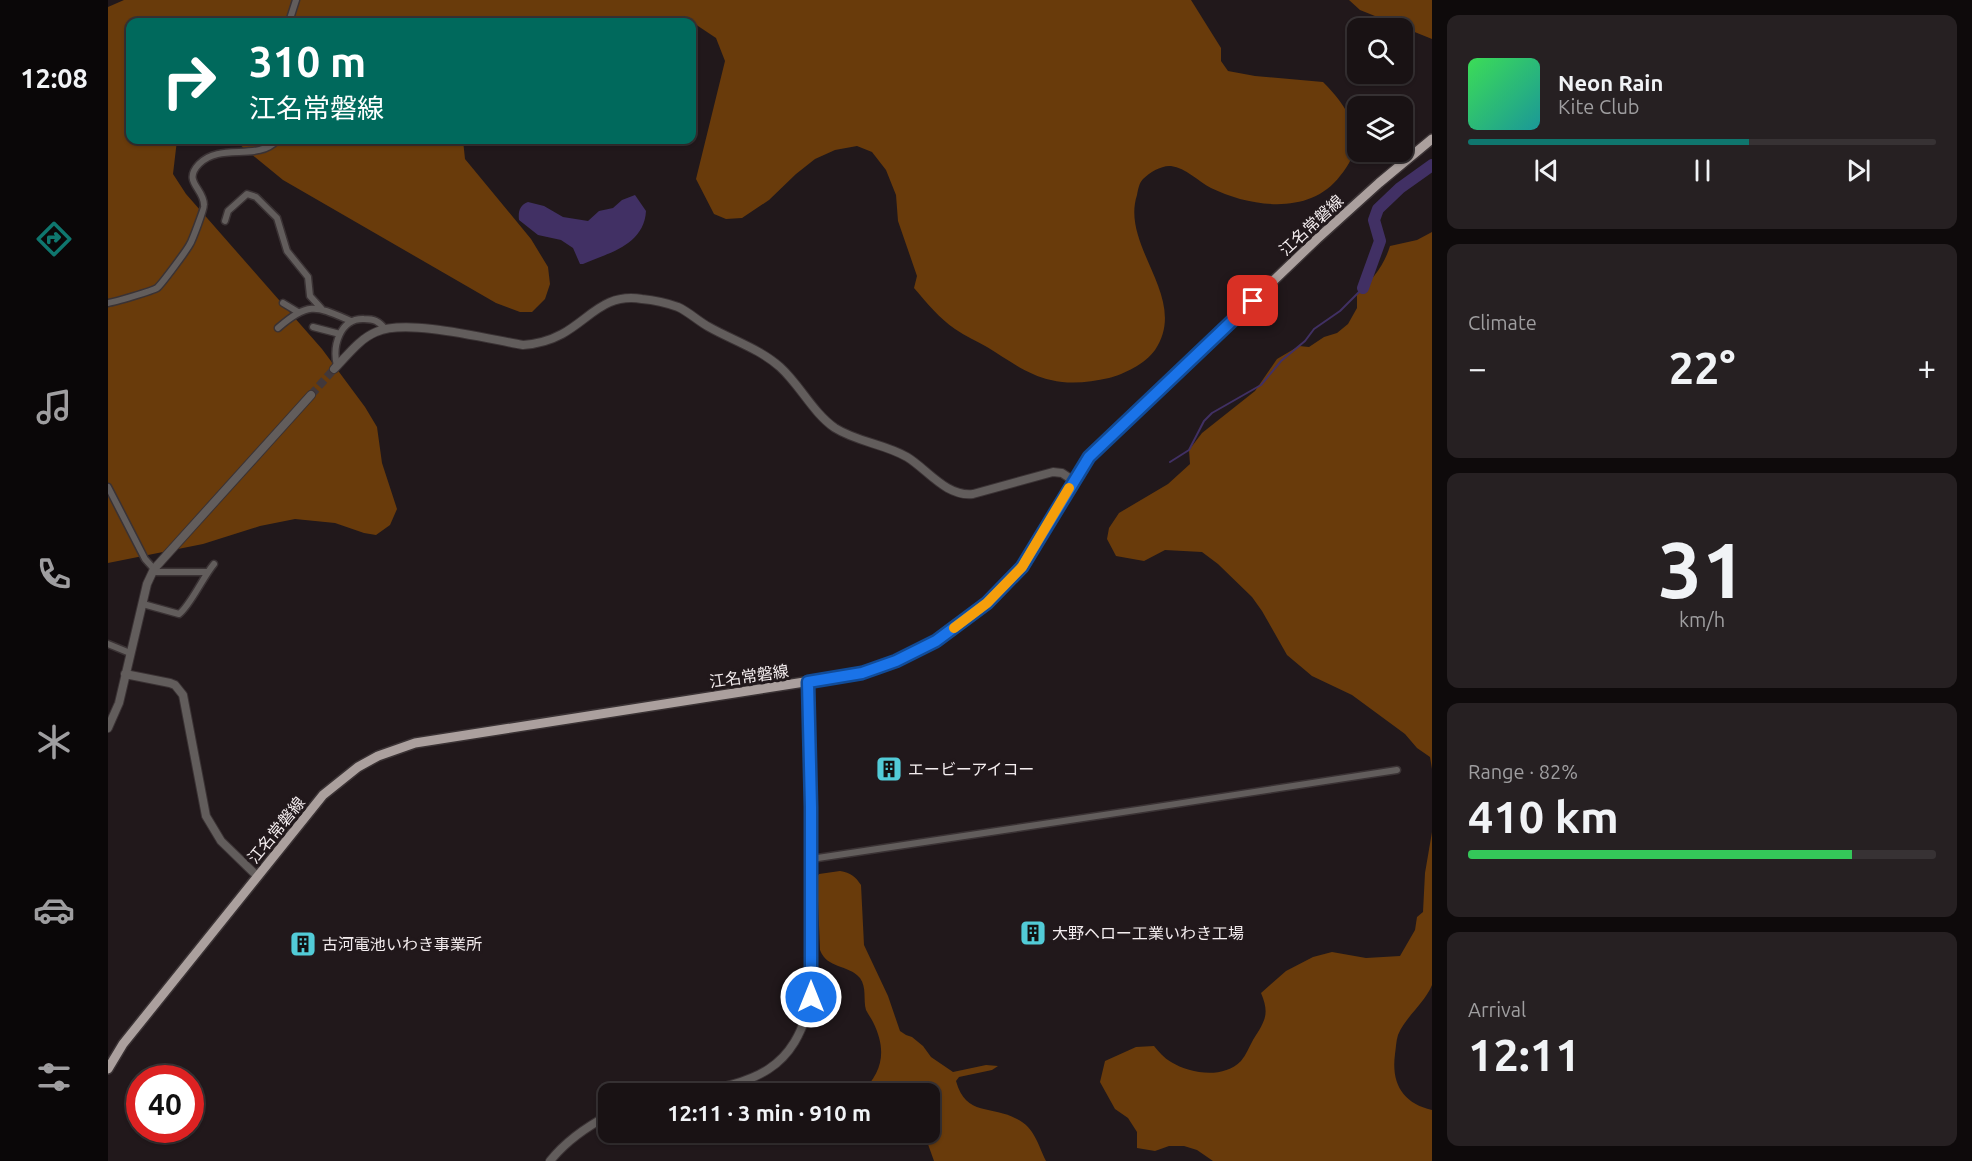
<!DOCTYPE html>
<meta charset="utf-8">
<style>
body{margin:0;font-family:Ubuntu,"Noto Sans JP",sans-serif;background:#262022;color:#f1f3f6;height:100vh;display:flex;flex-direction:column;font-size:22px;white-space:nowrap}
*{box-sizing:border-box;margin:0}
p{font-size:20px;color:#9f9ea0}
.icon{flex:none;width:33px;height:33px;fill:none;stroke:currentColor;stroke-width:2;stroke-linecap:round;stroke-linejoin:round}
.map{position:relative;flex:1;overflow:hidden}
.side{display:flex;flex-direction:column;gap:15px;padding:15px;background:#0e0a0b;width:540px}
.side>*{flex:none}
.banner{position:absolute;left:18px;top:18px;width:570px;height:126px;border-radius:12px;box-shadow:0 2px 4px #0004,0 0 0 2px #373234;background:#00695c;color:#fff;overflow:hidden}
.tools{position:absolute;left:1239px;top:18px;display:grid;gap:12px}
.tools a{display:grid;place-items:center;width:66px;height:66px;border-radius:12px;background:#191214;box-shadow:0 2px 4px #0004,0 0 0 2px #373234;font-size:30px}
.speed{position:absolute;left:18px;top:1065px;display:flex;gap:12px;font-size:30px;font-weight:700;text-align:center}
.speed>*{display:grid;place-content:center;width:78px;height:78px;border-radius:50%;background:#191214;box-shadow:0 2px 4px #0004,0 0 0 2px #373234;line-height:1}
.speed .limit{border:9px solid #d22;background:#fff;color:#111}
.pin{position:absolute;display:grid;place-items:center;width:51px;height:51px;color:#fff;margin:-26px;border-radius:12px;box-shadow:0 3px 9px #0006}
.me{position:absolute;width:66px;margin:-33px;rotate:0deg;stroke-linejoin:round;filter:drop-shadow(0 0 4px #0008)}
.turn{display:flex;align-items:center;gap:21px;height:126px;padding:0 24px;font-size:27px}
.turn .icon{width:78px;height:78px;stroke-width:2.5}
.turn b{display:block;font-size:42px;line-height:51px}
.big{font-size:45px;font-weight:600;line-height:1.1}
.side .card{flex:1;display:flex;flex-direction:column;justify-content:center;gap:9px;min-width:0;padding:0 21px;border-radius:12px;background:#262022}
.side .dial{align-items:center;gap:0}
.dial b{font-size:78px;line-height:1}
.song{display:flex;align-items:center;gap:18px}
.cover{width:72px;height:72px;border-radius:9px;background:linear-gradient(135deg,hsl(130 70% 55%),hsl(180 70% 35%))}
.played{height:6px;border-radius:3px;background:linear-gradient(90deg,#0f766e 60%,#373234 60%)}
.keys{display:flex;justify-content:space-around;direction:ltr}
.heat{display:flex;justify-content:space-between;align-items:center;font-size:33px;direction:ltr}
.charge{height:9px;border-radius:4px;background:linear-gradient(90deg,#34c759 82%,#373234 0)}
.trip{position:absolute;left:490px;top:1083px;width:342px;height:60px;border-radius:12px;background:#191214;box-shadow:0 2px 4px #0004,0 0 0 2px #373234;font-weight:600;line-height:60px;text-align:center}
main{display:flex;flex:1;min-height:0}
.tab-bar{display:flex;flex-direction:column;width:108px;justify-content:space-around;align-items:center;background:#0a0708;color:#9f9ea0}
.tab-bar .icon{width:42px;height:42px}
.tab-bar .on{color:#0f766e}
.tab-bar b{font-size:27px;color:#f1f3f6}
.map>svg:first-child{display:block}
.forest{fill:#693b0b}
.water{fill:#413064}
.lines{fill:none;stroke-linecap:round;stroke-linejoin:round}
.stream{stroke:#413064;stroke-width:2}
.river{stroke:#413064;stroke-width:12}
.tertiary-tunnel{stroke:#41383b;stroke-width:8;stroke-dasharray:8 4;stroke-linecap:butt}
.minor-casing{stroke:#3a3234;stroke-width:9}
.tertiary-casing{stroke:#3a3234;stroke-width:10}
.primary-casing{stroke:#3a3234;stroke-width:12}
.minor{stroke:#625d5c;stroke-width:6}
.tertiary{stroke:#625d5c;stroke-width:8}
.primary{stroke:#aba09e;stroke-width:9}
.route-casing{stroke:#114b97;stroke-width:15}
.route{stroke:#1a73e8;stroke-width:10}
.slow{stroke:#f59e0b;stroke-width:10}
.labels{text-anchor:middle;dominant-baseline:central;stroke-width:6;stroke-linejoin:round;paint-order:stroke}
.street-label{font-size:16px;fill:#f4edef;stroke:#21181b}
.poi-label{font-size:16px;fill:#f4edef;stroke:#21181b;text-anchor:start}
</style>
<main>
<nav class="tab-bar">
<b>12:08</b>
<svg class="icon on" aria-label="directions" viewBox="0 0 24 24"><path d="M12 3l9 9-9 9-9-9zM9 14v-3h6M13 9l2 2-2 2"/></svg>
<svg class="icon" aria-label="music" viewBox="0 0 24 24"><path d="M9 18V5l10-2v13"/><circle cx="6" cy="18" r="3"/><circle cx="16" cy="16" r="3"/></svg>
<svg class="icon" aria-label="phone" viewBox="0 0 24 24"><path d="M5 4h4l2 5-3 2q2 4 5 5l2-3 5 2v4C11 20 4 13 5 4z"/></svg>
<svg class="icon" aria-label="climate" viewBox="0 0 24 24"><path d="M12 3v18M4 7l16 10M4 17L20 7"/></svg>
<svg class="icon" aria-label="car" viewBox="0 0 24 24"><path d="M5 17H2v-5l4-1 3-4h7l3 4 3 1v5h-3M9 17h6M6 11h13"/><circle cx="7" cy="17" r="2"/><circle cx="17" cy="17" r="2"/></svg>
<svg class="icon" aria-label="filters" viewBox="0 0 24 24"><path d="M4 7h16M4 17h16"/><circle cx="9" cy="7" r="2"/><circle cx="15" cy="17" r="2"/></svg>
</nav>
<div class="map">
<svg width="1324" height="1161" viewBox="0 0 1324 1161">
<rect width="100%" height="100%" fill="#21181b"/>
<path class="forest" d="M16,0H1083L1113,48V61L1120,71L1147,76L1215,82C1227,94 1238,107 1244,123C1251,144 1246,159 1232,176C1202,216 1142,207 1103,188C1090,181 1078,168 1063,166C1054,165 1042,172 1035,179C1031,183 1030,190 1029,195C1012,247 1082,298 1047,350C1037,364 1016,374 1001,378C982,382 963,385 943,380C919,375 899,359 879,347C869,341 857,336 847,329C831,318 819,303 806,288L809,276L790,221L788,195L778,170L764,152L749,146L727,150L707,159L688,174L661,200L634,218L618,219L606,214L588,179L617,61L608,38L584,22H22V140H69L65,174L78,194L214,349L257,407L269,427L274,463L289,509L282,525L268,535L256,533L227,523L187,519L152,526L95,544L0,563V7Z
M1241,0H1324V39L1252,10Z
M126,140H355L357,159L423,239L440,267L442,284L437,299L424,312H412L388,303L175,180Z
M1324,232V769L1322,757L1309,748L1297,734L1244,695L1204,676L1179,655L1154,611L1144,597L1110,564L1094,552L1057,550L1036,561L1008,556L999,539L1001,528L1011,513L1060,484L1082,464L1081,450L1094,433L1147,391L1169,359L1191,346L1201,347L1216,337L1229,333L1240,324L1249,308V295C1264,280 1276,266 1282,246L1309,240Z
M1324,832V985C1316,1004 1298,1016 1290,1035C1288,1041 1288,1048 1287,1054C1283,1084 1295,1103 1324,1110V1161H1105L1089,1150L1076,1146H1061L1047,1151L1029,1148V1132L1020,1118L1007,1109L992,1082L997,1061L1028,1047L1046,1046C1051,1052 1056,1058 1063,1062C1083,1074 1115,1079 1133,1061C1138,1055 1141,1047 1145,1040C1157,1021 1162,1014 1153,993L1178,971L1205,957L1224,952L1258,958L1292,956L1307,930L1309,917L1315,912L1317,873Z
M732,871C743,873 747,876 753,885L756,945L780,996L792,1031L798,1035L804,1037L815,1046L823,1057L845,1072L878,1065L890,1066L884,1070L851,1077L848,1081C858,1117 884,1105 909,1119C927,1128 930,1145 938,1161H826L816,1133L822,1132V1094L753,1093C775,1072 779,1050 765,1022C763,1018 760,1014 758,1010C755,999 759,988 752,978C740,964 719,969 712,950L709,877L711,874Z"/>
<path class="water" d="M527,195L538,211C536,245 501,253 475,264H472L465,248L453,240L430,235L411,220C410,211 412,205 420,202L436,206L455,217L480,221L491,211L505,208L514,200Z"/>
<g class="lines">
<path class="stream" d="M1062,462L1081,450L1096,421L1104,413L1153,385L1173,361L1197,341L1206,329L1232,311L1255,288"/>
<path class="river" d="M1255,288L1272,241L1266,220L1270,209L1292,188L1324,165"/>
<path class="tertiary-tunnel" d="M203,395L226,369"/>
<defs>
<path id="minor" d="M181,22L188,0
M117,221L120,211L139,194L148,197L169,218L179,251L200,277L202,296L213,308
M0,303C7,302 44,291 49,288C53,285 79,250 82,244C84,241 97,207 96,205C96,188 74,182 91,164C112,142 150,162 169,140
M175,303L190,312
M205,327L232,334
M170,328C201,301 208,306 243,321
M229,366C224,346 232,318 256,319C266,319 271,321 277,329
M0,487L37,559L46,569
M45,572H99
M35,604L71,614C82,606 95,577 106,564
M0,644L22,653
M703,859C898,829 1094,801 1289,770"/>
<path id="tertiary" d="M226,369C239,356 251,339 268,332C299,318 380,339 415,345C429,344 441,341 454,334C483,318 496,293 534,299C545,300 559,303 570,307C581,312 590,321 601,327C624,340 652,349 672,367C692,385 705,413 727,428C749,442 777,444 799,457C819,469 838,497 865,494L945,472L954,473L966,481
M17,674L62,683L67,685L75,695L98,816L113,841L149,876
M0,728L11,703L39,584L46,569L203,395
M579,1094C647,1082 687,1072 703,997V807L700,682
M442,1161C458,1141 478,1127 501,1115"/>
<path id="primary" d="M0,1069L15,1044L215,795L250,767L270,756L307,743L754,673L788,661L828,641L879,603L914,567L981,457L1209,239L1271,183L1324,139"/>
</defs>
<use href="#minor" class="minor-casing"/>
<use href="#tertiary" class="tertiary-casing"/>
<use href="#primary" class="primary-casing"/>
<use href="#minor" class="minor"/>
<use href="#tertiary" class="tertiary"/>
<use href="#primary" class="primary"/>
</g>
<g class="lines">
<defs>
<path id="route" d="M703,997V807L700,682L754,673L788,661L828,641L879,603L914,567L981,457L1145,301"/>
</defs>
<use href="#route" class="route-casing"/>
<use href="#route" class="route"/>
<path class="slow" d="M846,628L879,603L914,567L961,488"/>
</g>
<defs>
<symbol id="building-square" viewBox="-11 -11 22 22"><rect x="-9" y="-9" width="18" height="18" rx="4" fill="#52cbd7" stroke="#21181b"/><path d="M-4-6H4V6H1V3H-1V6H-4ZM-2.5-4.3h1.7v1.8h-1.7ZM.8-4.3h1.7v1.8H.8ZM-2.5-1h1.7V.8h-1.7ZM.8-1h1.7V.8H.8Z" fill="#111"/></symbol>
</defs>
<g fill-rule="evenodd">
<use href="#building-square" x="766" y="754" width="30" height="30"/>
<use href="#building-square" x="910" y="918" width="30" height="30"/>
<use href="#building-square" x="180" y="929" width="30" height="30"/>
</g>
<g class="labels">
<g class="street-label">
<text transform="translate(1203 225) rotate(-43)">江名常磐線</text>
<text transform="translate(641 676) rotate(-8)">江名常磐線</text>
<text transform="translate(168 830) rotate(-51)">江名常磐線</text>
</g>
<g class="poi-label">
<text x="800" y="769">エービーアイコー</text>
<text x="944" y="933">大野ヘロー工業いわき工場</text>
<text x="214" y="944">古河電池いわき事業所</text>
</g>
</g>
</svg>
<div class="tools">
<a><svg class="icon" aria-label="search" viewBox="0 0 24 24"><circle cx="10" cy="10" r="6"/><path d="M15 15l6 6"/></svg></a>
<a><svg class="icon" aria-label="layers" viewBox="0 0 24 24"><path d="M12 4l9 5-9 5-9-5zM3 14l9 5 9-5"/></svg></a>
</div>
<div class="speed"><div class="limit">40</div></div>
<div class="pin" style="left:1145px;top:301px;background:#d93025"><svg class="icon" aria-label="arrive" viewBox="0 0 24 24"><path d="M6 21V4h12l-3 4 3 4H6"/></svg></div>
<svg class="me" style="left:703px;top:997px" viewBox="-20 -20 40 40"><circle r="17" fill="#1a73e8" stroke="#fff" stroke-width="3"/><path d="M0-11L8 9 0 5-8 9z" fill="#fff"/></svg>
<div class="trip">12:11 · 3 min · 910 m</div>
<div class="banner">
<div class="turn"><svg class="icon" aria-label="right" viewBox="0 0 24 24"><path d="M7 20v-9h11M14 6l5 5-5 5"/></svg><div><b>310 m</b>江名常磐線</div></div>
</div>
</div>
<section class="side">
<div class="card">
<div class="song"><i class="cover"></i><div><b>Neon Rain</b><p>Kite Club</p></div></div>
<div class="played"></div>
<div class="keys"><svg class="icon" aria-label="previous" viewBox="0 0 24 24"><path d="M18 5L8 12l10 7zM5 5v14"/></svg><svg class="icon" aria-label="pause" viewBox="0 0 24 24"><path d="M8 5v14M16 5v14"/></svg><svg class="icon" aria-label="next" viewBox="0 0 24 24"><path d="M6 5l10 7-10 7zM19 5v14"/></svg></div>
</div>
<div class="card"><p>Climate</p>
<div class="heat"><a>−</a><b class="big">22°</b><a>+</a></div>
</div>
<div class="card dial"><b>31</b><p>km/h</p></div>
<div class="card"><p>Range · 82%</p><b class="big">410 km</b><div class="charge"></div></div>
<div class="card"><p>Arrival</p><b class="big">12:11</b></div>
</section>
</main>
